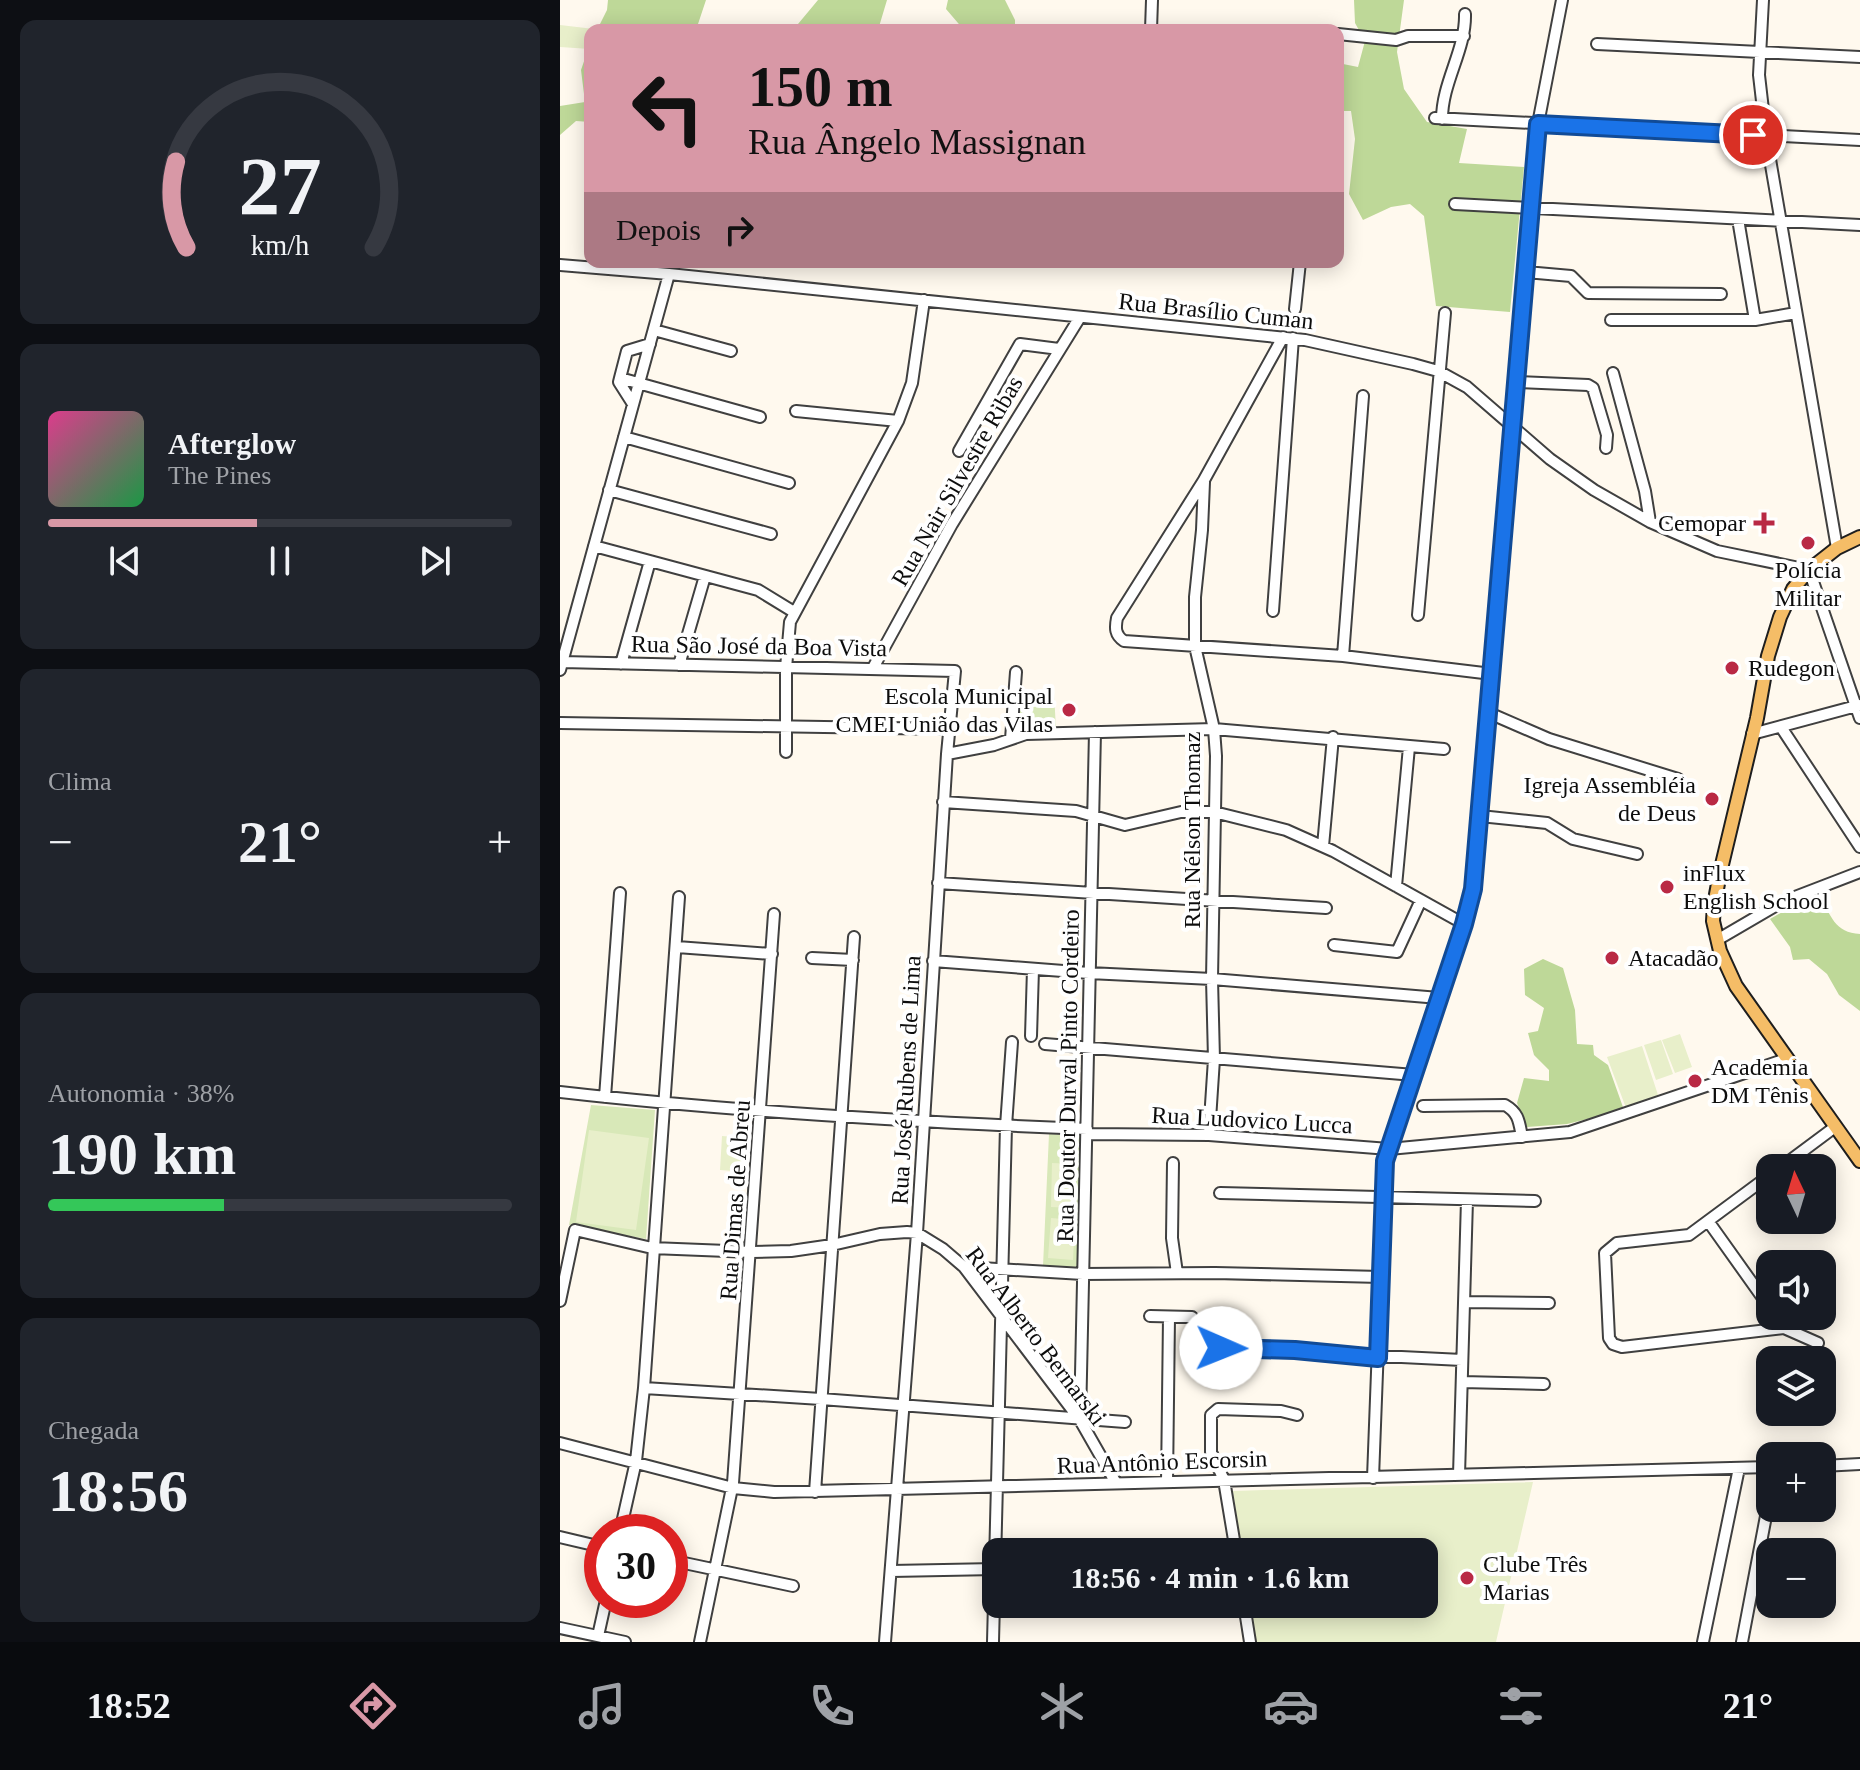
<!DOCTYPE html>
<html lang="pt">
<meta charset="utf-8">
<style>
body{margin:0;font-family:Georgia,serif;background:#20242c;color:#f1f3f6;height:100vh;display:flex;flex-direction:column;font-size:30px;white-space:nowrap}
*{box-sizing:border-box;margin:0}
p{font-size:26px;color:#9ea1a6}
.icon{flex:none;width:44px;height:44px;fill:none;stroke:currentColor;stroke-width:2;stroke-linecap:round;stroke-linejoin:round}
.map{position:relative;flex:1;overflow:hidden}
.side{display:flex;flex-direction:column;gap:20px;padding:20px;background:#0d0f14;width:560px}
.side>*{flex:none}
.guide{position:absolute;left:24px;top:24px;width:760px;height:244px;border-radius:16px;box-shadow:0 4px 20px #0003;background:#d898a6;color:#111;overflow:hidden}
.needle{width:52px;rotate:356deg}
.buttons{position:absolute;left:1196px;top:1154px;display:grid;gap:16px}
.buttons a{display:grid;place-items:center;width:80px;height:80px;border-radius:16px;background:#171b24;box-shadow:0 4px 20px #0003;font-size:40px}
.speed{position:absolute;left:24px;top:1514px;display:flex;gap:16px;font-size:40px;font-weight:700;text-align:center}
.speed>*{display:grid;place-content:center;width:104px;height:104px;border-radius:50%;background:#171b24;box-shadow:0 4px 20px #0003;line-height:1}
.speed .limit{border:12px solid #d22;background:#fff;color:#111}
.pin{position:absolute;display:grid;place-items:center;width:68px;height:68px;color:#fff;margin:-34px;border:4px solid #fff;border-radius:50%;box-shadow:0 2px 8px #0007}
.me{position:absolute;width:88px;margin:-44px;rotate:91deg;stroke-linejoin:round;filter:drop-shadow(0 0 6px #0008)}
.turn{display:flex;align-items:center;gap:28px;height:168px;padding:0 32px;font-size:36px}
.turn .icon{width:104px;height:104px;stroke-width:2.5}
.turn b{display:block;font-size:56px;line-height:68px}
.then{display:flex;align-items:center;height:76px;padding:0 32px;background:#0003;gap:16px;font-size:30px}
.big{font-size:60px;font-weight:600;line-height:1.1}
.side .card{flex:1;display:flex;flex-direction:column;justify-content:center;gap:12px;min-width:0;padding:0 28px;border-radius:16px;background:#20242c}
.side .dial{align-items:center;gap:0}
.dial svg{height:208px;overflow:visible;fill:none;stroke:#363941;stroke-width:7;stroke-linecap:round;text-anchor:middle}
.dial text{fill:#f1f3f6;stroke:none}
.song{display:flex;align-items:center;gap:24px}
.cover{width:96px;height:96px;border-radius:12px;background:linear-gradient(135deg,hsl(330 70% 55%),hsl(140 70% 35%))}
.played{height:8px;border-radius:4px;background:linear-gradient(90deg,#d898a6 45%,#363941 45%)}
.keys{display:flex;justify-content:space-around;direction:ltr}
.heat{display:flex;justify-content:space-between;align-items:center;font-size:44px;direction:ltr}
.charge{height:12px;border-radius:6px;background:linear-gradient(90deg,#34c759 38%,#363941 0)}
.trip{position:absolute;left:422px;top:1538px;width:456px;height:80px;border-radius:16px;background:#171b24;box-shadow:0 4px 20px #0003;font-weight:600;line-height:80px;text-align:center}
.tabs{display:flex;height:128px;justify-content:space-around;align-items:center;background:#090b0e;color:#9ea1a6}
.tabs .icon{width:56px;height:56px}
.tabs .on{color:#d898a6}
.tabs b{font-size:36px;color:#f1f3f6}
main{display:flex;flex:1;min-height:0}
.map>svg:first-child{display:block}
.green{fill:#d8e8b8}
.forest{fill:#bed898}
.pitch{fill:#e8efca}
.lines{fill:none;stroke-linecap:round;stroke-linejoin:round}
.minor-casing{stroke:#404040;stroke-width:14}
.major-casing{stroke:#1e1e1e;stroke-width:16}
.minor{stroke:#fff;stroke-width:10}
.major{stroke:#f5bd67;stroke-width:12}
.route-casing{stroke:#114b97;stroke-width:20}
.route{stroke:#1a73e8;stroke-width:14}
.poi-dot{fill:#b92945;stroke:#fff;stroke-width:3}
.labels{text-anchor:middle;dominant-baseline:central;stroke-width:8;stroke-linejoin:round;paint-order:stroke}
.street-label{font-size:24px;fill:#0d0d0d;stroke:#fff}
.poi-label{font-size:24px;fill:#0d0d0d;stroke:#fff;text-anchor:start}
</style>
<main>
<section class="side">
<div class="card dial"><svg viewBox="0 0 100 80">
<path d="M14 69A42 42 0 1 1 86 69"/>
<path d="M14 69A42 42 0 0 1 10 36" stroke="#d898a6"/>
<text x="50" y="56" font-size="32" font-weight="700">27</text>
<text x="50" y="72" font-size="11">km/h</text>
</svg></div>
<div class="card">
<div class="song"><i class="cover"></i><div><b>Afterglow</b><p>The Pines</p></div></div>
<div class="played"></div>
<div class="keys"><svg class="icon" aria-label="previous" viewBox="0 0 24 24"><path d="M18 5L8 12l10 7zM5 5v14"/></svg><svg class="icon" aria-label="pause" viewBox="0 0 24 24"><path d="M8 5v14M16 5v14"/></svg><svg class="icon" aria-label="next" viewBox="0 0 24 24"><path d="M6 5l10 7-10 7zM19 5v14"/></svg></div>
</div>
<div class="card"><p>Clima</p>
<div class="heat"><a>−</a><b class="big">21°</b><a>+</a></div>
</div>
<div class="card"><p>Autonomia · 38%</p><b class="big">190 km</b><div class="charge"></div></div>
<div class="card"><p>Chegada</p><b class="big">18:56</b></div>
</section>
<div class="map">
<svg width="1300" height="1642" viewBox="0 0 1300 1642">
<rect width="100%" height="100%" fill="#fff9ee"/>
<path class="green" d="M458,691L494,692L496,730H454Z
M31,1105L95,1110L86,1239L9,1225Z
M489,1134L523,1135L517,1267L483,1266Z"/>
<path class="forest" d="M48,0H146L136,30H37L47,10Z
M258,0H327L318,30H233Z
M388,0H445L455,20V30H404L386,9Z
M794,0H844L837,52L844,89L867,122L907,129L899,163L964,167L950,312L876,306L864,216L850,204L831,207L803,220L789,194L795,139L791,111H778V63L798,67L805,41L795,23Z
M30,44V122L16,121L0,135V106L25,102L21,70Z
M1260,895C1270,915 1275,933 1300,934V1011L1279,995L1267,974L1249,959L1233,960L1230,947L1210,919L1247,898Z
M983,959L1003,968L1015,1010L1017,1044L1033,1045L1034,1055L1048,1065L1064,1110L1007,1124L967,1127L957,1103L964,1078L989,1081V1070L974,1055L968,1033L978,1031L984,1008L965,995L964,969Z"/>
<path class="pitch" d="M0,25L34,29L30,30V49L0,47Z
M1120,1034L1132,1067L1115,1073L1102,1040Z
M1101,1040L1113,1074L1096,1080L1084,1045Z
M1082,1046L1098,1095L1066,1108L1047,1057Z
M29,1130L89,1138L76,1230L16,1222Z
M162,1136L186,1138L185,1172L160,1170Z
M492,1163L516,1164L515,1208L491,1207Z
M491,1218L515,1220L513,1260L488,1258Z
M973,1482L936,1642H696L690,1604H864V1552H682L673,1491Z"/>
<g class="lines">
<defs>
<path id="minor" d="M1203,0L1199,75L1206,136L1277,548
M591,30L592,0
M778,34L836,40L848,36H904
M1037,44L1300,57
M875,118L1300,140
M882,119C882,82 906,50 905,14
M895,204L1300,225
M1178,219L1195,320
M0,265L109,274L745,340L853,364L878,371L907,387L990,459L1034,490L1090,522L1157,551L1249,570L1300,718
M966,272L1011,276L1028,293L1161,294
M735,309L740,262
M1051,320H1195L1236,313
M94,330L171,351
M723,337L644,480L557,618C555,628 555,635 564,641L783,656L932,674
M1053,373L1085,491L1090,522
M60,378L200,417
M957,382L1028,385L1033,388L1047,435L1046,448
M73,404L59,382L60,378L67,351L90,344
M236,411L338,421
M64,437L229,483
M399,451L460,344L499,349
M644,482L642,530L635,597V646L654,729L656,756L652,979L654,1059L649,1135
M49,490L211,534
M34,546L198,590L234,612
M713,611L733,338
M858,615L885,313
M783,656L803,396
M2,662L395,671L387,754L357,1233L325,1642
M61,664L90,561
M119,665L145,576
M313,668L392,524L520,317
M0,670L109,274
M929,713L989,739L1118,779
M0,723L389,729
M1221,727L1300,847
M1192,734L1300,705
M451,739L456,672
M226,752V668L230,622L338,421L352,383L364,300
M387,754L434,745L466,734L654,729L884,749
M383,802L516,811L565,825L621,812H654L726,830L773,851L904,924
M920,816L987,823L1013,839L1077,854
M763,846L773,737
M378,883L766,908
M836,886L849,747
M1157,940L1222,902L1300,872
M774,945L837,952L861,900
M117,947L212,954
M252,958L293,960
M373,961L529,973L652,979L879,998
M471,1036L473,969
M485,1044L854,1075
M0,1092C175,1112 351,1122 527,1129
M45,1097L60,893
M863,1106L945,1105C959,1113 959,1122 962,1137
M527,1134L649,1135L829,1149L1010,1132L1226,1059
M613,1163L612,1238L617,1273
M1220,1168L1275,1127
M1210,1175L1129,1235L1057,1243L1045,1253L1049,1338L1053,1344L1062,1347L1224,1328L1258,1343
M660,1193L975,1201
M1148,1221L1210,1308
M404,1267L523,1274L655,1273L821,1277
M0,1301L15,1230L92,1248L192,1252L231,1251L272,1245L320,1234L347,1232L357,1233L383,1249L404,1267L520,1420L556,1483
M905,1302L989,1303
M590,1316L632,1317
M1216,1316L1224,1328
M661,1348L902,1360
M902,1382L984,1384
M84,1388L261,1399L565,1422
M520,1420L535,732
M0,1443L173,1488L214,1492L1210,1467
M1262,1466L1300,1464
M899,1475L907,1200
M813,1478L825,1161L904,924L913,889L978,124L1002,0
M607,1482L609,1317
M255,1492L294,937
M60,1532L76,1461L84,1388L119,897
M0,1537L42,1547
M676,1552L664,1480L651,1452V1415L658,1409L721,1411L737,1415
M110,1560L233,1586
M331,1571L436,1569
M684,1604L690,1642
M0,1628L65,1642
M38,1636L46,1600
M140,1642L173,1483L214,914
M433,1642L446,1126L452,1042
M1143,1642L1179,1468
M1182,1642L1210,1495"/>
<path id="major" d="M1300,537L1277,548L1249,570L1233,589L1220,617L1208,656L1197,718L1160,873L1154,905L1153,921L1160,951L1176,986L1300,1161"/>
</defs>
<use href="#minor" class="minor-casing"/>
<use href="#major" class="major-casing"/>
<use href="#minor" class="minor"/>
<use href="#major" class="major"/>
</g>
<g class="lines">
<defs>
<path id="route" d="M661,1348L735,1350L818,1358L825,1161L904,924L913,889L978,124L1193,135"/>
</defs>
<use href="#route" class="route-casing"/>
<use href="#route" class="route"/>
</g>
<g class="poi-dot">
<path d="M1200 511h8v8h8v8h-8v8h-8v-8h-8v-8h8z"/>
<circle cx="1248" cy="543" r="8"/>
<circle cx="1172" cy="668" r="8"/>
<circle cx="509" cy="710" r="8"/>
<circle cx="1152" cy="799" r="8"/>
<circle cx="1107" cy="887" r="8"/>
<circle cx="1052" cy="958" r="8"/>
<circle cx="1135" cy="1081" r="8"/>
<circle cx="907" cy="1578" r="8"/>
</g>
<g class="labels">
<g class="street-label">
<text transform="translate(656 311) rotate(6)">Rua Brasílio Cuman</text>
<text transform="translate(397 481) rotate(-60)">Rua Nair Silvestre Ribas</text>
<text transform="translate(199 646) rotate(1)">Rua São José da Boa Vista</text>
<text transform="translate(632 830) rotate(-90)">Rua Nélson Thomaz</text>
<text transform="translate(508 1076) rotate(-89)">Rua Doutor Durval Pinto Cordeiro</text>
<text transform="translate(346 1080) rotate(-87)">Rua José Rubens de Lima</text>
<text transform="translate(692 1120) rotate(3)">Rua Ludovico Lucca</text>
<text transform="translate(175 1200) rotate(-86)">Rua Dimas de Abreu</text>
<text transform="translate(476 1336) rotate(53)">Rua Alberto Bernarski</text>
<text transform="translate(602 1462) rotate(-2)">Rua Antônio Escorsin</text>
</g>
<g class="poi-label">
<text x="1186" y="523" text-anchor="end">Cemopar</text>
<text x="1248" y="570" text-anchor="middle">Polícia<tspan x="1248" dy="28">Militar</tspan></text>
<text x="1188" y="668">Rudegon</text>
<text x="493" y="696" text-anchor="end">Escola Municipal<tspan x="493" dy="28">CMEI União das Vilas</tspan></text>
<text x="1136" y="785" text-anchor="end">Igreja Assembléia<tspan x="1136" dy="28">de Deus</tspan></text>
<text x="1123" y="873">inFlux<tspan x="1123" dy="28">English School</tspan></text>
<text x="1068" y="958">Atacadão</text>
<text x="1151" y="1067">Academia<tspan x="1151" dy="28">DM Tênis</tspan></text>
<text x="923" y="1564">Clube Três<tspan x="923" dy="28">Marias</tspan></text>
</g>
</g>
</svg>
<div class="buttons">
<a><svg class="needle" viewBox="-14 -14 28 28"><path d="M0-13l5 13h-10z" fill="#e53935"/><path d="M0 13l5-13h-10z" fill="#9ea1a6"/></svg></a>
<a><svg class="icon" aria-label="sound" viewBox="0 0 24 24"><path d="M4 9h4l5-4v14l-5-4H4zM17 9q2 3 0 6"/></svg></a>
<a><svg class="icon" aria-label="layers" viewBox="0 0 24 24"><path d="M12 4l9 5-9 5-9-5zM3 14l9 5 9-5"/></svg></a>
<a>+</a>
<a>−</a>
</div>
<div class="speed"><div class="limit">30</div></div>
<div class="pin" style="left:1193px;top:135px;background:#d93025"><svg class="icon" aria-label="arrive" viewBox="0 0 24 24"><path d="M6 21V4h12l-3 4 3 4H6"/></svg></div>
<svg class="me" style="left:661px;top:1348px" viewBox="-20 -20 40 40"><circle r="19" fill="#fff"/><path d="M0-13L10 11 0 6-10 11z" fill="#1a73e8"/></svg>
<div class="trip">18:56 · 4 min · 1.6 km</div>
<div class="guide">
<div class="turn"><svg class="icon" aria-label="left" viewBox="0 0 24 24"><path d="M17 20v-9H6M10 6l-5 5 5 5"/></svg><div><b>150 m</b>Rua Ângelo Massignan</div></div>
<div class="then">Depois<svg class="icon" aria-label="right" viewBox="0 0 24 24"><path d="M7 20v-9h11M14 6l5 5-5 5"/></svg></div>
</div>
</div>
</main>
<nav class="tabs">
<b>18:52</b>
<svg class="icon on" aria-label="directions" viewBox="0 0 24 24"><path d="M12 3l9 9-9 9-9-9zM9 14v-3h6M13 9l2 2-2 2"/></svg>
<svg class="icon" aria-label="music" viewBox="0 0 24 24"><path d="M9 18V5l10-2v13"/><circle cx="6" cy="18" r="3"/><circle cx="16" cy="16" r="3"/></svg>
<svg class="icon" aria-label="phone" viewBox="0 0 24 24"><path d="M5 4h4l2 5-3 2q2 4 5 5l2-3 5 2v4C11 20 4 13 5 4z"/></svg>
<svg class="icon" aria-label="climate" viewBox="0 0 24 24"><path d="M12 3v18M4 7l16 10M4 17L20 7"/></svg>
<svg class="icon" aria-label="car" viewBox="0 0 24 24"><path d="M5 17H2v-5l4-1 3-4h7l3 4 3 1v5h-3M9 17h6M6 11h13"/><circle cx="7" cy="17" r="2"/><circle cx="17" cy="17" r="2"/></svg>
<svg class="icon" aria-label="filters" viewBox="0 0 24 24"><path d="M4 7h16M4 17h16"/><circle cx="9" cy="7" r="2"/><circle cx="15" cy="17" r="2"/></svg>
<b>21°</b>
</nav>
